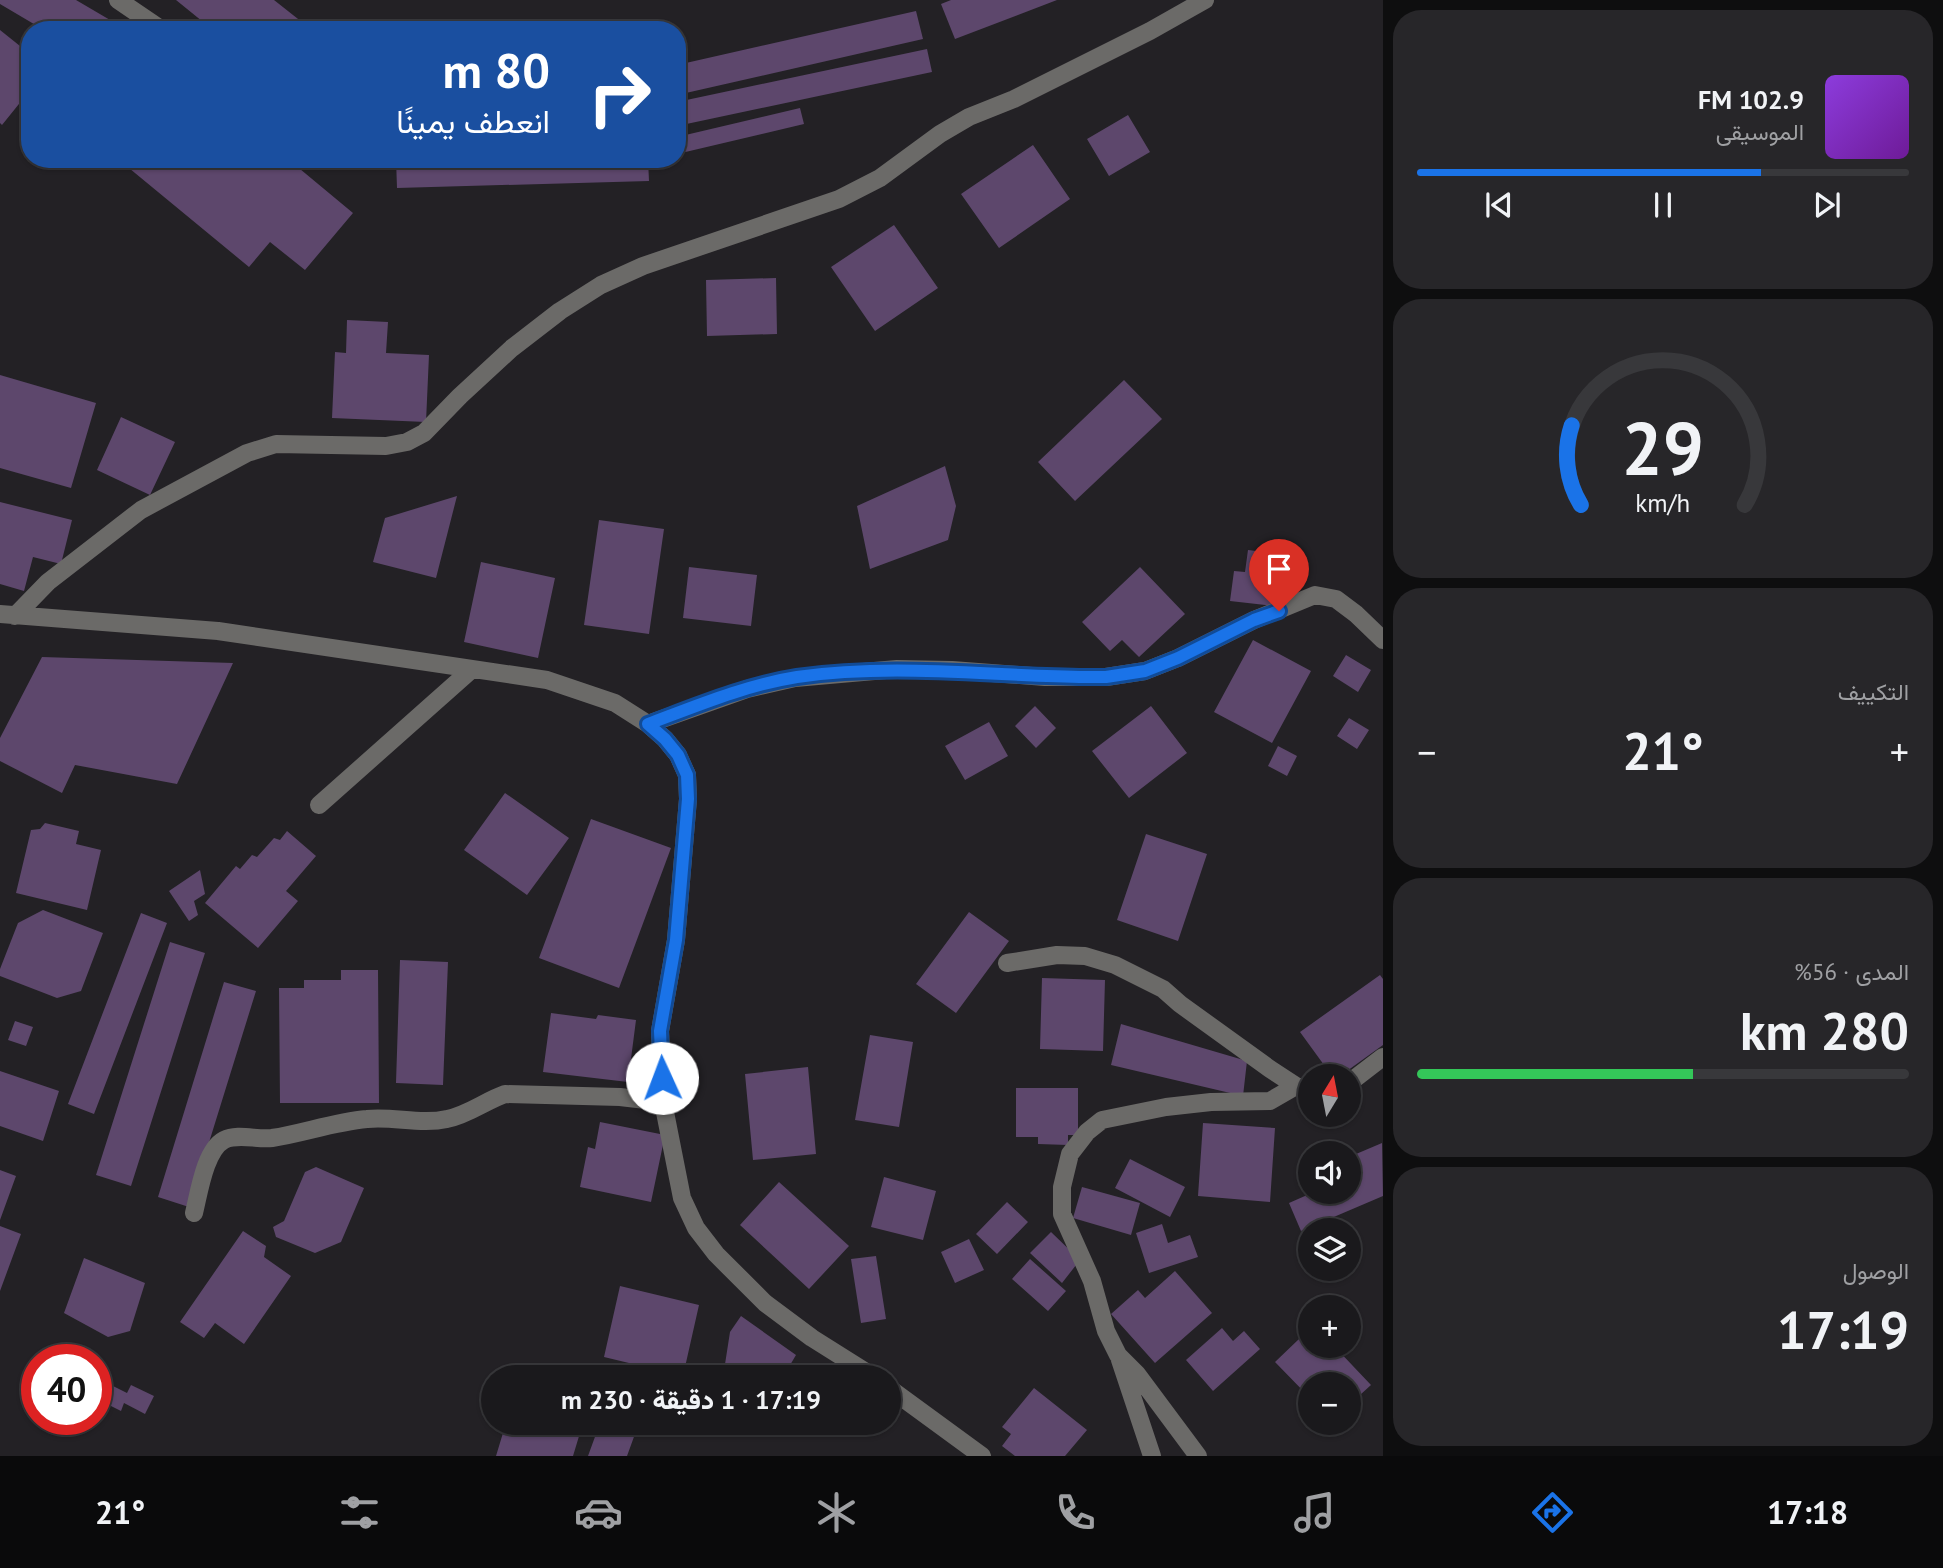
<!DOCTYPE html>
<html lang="ar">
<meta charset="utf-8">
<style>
body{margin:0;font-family:"PT Sans",Vazirmatn,sans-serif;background:#272629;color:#f1f3f6;direction:rtl;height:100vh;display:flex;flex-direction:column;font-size:26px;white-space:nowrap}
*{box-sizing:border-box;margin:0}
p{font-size:23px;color:#9fa0a3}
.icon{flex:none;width:38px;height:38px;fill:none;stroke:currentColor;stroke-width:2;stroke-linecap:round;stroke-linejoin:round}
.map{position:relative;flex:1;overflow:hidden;direction:ltr}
.panel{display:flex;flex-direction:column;gap:10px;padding:10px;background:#0e0e0f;width:560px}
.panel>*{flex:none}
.top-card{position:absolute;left:21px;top:21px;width:665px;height:147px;border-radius:28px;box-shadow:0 2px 5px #0004,0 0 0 2px #38383b;direction:rtl;background:#1a4fa0;color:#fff;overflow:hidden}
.needle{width:46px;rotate:10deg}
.fabs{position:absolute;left:1298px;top:1064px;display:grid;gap:14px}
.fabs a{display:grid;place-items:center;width:63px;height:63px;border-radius:50%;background:#1a191c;box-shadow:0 2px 5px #0004,0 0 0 2px #38383b;font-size:35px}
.speed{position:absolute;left:21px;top:1344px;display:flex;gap:14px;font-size:35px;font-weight:700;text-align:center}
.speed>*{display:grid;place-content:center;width:91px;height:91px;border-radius:50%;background:#1a191c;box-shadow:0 2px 5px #0004,0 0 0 2px #38383b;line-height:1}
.speed .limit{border:10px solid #d22;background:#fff;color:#111}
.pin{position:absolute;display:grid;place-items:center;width:60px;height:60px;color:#fff;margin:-72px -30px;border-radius:50% 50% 50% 0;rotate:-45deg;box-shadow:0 0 7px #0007}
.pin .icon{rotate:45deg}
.me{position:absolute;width:77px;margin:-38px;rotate:358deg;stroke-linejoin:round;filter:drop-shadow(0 0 5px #0008)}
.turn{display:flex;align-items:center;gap:24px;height:147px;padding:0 21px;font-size:32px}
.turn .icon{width:91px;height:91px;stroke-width:2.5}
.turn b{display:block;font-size:49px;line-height:60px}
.big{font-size:52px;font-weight:800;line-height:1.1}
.panel .card{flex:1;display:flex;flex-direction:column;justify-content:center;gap:10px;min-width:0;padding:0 24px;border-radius:28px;background:#272629}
.panel .dial{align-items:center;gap:0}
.dial svg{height:182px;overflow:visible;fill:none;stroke:#38383b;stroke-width:7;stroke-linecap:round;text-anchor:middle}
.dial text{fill:#f1f3f6;stroke:none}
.song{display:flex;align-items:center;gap:21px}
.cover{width:84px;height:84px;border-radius:10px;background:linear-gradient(135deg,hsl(270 70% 55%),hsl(280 70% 35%))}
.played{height:7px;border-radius:4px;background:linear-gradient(90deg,#1a73e8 70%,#38383b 70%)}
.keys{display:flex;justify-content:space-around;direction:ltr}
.heat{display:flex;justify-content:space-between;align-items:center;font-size:38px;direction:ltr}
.charge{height:10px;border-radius:5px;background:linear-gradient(90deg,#34c759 56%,#38383b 0)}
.trip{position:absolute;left:481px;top:1365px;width:420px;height:70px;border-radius:35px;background:#1a191c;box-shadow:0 2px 5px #0004,0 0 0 2px #38383b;font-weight:800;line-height:70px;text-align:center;direction:rtl}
.menu{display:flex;height:112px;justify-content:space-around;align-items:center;background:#0a0a0b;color:#9fa0a3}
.menu .icon{width:49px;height:49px}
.menu .selected{color:#1a73e8}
.menu b{font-size:32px;color:#f1f3f6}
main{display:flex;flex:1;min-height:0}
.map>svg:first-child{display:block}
.building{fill:#5d476c}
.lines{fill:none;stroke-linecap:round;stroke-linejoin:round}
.minor{stroke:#6b6a68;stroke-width:18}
.route-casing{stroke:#114b97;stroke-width:18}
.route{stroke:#1a73e8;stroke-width:12}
</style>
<main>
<section class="panel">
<div class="card">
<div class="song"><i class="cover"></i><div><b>102.9 FM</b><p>الموسيقى</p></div></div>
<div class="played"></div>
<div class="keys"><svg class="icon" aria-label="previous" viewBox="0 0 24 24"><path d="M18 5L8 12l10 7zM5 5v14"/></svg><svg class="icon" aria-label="pause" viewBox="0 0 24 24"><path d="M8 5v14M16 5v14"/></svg><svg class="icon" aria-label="next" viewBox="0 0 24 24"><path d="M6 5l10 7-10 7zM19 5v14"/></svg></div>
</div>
<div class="card dial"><svg viewBox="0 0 100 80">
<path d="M14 69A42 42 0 1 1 86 69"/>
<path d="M14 69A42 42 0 0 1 10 34" stroke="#1a73e8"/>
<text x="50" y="56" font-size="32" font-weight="700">29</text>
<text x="50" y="72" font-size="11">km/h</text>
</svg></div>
<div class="card"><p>التكييف</p>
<div class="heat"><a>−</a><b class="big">21°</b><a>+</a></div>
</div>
<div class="card"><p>المدى · 56%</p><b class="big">280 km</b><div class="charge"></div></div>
<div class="card"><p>الوصول</p><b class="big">17:19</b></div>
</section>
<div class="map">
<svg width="1383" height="1456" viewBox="0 0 1383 1456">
<rect width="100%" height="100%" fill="#232125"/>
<path class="building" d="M0,0H76L122,27L120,30H44L0,4Z
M176,0H274L312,30H213Z
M951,0H1057L955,39L941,4Z
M916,11L923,39L677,95V65Z
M0,30L30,54V96L27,94L2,125L0,123Z
M927,49L932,72L677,126V102Z
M800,108L804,124L677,154V137Z
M1128,115L1150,152L1109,176L1087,139Z
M1033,145L1070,199L999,248L961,194Z
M118,159H288L353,213L305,270L270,242L249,267Z
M396,159H648L649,181L397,188Z
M894,225L938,288L875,331L831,267Z
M776,278L777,334L707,336L706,280Z
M347,320L388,322L386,353L429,355L426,422L332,418L335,352L346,353Z
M0,375L96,403L71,488L0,468Z
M1124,380L1162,419L1075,501L1038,462Z
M121,417L175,442L150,495L97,470Z
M945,466L956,506L948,540L870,569L857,506Z
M457,496L436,578L373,562L385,518Z
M0,502L72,520L61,564L33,557L24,591L0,584Z
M599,520L664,529L649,634L584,625Z
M1248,550L1304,557L1301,579L1286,577L1282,607L1230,601L1234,571L1245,572Z
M481,562L555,578L538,658L464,642Z
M689,567L757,575L751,626L683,618Z
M1140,567L1185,614L1139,657L1122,640L1110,651L1082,622Z
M1253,640L1311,671L1272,743L1214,712Z
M1346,655L1371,670L1358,692L1333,676Z
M42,657L233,663L177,784L75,765L62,793L0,761V738Z
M1035,706L1056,728L1036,748L1015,726Z
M1151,706L1187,753L1129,798L1092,751Z
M1349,718L1369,730L1357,749L1337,736Z
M989,722L1008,756L965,780L945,746Z
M1278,746L1297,756L1287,776L1268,766Z
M505,793L569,838L527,895L464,850Z
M591,819L671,848L619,988L539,958Z
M45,823L79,831L76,844L101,850L87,910L16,893L31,830L40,829Z
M287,831L316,856L286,891L298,901L258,948L205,903L236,866L240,869L252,855L257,857L274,838L280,840Z
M1146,834L1207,854L1178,941L1117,920Z
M200,870L205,894L194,901L198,915L189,921L169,891Z
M43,910L103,933L81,991L57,998L0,976V969L18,923Z
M969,912L1009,941L956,1013L916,984Z
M141,913L167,923L94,1114L68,1104Z
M170,942L205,953L131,1186L96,1175Z
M400,960L448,962L443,1085L396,1083Z
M341,970H378L379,1103H280L279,988H304V980H341Z
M1380,975L1383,979V1045L1340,1076H1332L1300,1032Z
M1042,978L1105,980L1103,1051L1040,1049Z
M224,982L256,991L189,1207L158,1197Z
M551,1013L596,1019L598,1015L636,1020L628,1082L543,1072Z
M15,1021L33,1027L26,1046L8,1040Z
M1121,1024L1247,1061L1243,1096L1111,1065Z
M870,1035L913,1042L899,1127L855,1120Z
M808,1067L816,1154L753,1160L745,1074Z
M0,1071L59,1091L43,1141L0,1126Z
M1016,1088H1078V1135H1068V1145L1038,1144V1137H1016Z
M600,1122L665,1135L651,1202L580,1187L588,1147L595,1149Z
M1203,1123L1275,1128L1270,1202L1198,1196Z
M1382,1143L1383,1196L1301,1231L1289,1203L1314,1192H1349V1157Z
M1130,1159L1185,1187L1170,1217L1115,1188Z
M316,1167L364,1188L341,1242L315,1253L276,1237L273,1227L284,1221L305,1172Z
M0,1170L16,1176L0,1220Z
M884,1177L936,1191L923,1240L871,1227Z
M779,1182L849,1246L809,1289L740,1225Z
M1082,1187L1140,1203L1131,1235L1073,1218Z
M1007,1202L1028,1222L997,1254L976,1234Z
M1162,1224L1168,1243L1190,1235L1198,1257L1149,1273L1136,1233Z
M0,1226L21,1234L0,1291Z
M243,1231L266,1246L264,1257L291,1276L244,1344L215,1323L204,1338L180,1322Z
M1051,1232L1080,1260L1062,1283L1030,1253Z
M969,1239L984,1270L955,1283L941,1252Z
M876,1256L886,1319L861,1323L851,1259Z
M84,1258L145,1283L130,1331L108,1337L64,1313Z
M1030,1259L1066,1291L1048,1311L1012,1279Z
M1175,1271L1212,1313L1155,1363L1111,1314L1138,1290L1145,1298Z
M620,1286L699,1305L683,1376L604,1357Z
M741,1316L796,1355L783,1377H723L730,1332Z
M1222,1328L1233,1341L1244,1331L1260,1349L1213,1391L1186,1360Z
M1299,1339L1316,1357L1328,1346H1334L1371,1385L1349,1405V1384H1311V1399L1275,1362Z
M109,1384L127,1393L131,1385L154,1396L145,1414L124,1403L121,1411L101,1401Z
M1034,1388L1087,1430L1065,1456H1015L1002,1446L1011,1434L1002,1427Z
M506,1423H583L573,1456H496Z
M600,1423H639L627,1456H588Z"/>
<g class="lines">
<path class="minor" d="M118,0L162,30
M0,614L218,631L547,680L615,703L648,724L665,739L678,755L687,775L688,799L676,940L660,1031L663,1102L682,1198L696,1228L716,1254L765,1303L812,1338L874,1377
M15,616L48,582L141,510L247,453L276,444L386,446L407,442L424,433L460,396L512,348L560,311L601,285L643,266L839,199L880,178L940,134L969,117L1014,99L1150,31L1205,0
M648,724L747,689L795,678L897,669L952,670L1045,677H1106L1145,671L1178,658L1254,620L1315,595L1336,599L1356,614L1383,640
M319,805L471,670
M1007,963L1057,955L1085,956L1115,965L1163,989L1180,1004L1270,1069L1296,1086L1311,1090
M1349,1083L1383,1057
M194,1213C199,1193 205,1150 224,1140C238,1133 257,1140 272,1138C304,1133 334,1122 367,1119C393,1116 421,1125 447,1119C468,1115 485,1101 505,1094L620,1097L663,1102
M1120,1360L1152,1456
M889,1388L982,1456
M1198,1456L1137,1374L1118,1355L1106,1331L1092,1281L1062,1214V1187L1070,1154L1087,1132L1102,1120L1166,1107L1211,1102L1270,1101L1296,1086"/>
</g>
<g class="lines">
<defs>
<path id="route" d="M662,1078L660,1031L676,940L688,799L687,775L678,755L665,739L648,724C696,706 746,685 797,677C895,663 988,676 1086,677H1106L1145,671L1178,658L1254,620L1279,611"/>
</defs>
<use href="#route" class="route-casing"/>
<use href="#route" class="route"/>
</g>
</svg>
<div class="fabs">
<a><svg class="needle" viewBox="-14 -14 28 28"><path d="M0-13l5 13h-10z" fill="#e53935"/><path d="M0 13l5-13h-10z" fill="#9fa0a3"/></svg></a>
<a><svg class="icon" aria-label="sound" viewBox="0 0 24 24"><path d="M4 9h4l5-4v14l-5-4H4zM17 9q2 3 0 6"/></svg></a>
<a><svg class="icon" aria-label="layers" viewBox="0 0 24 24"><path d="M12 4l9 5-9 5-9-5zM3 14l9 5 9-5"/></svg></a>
<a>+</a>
<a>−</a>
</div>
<div class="speed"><div class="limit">40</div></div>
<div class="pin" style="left:1279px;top:611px;background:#d93025"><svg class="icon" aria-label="arrive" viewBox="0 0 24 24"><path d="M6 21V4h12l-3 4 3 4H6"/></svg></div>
<svg class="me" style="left:662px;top:1078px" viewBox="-20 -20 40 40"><circle r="19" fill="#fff"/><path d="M0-13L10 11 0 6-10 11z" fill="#1a73e8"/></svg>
<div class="trip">17:19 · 1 دقيقة · 230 m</div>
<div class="top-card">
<div class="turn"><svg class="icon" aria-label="right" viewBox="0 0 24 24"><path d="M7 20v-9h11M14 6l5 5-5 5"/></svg><div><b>80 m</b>انعطف يمينًا</div></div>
</div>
</div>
</main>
<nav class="menu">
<b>17:18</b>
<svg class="icon selected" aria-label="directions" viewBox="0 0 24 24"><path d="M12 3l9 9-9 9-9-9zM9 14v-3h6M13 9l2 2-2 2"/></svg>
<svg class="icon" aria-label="music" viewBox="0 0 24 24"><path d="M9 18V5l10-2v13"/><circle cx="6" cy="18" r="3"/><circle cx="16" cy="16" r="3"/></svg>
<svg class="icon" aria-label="phone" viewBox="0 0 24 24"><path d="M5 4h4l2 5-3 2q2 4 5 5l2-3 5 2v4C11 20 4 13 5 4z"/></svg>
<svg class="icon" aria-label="climate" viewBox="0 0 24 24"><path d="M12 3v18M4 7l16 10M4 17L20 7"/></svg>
<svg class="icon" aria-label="car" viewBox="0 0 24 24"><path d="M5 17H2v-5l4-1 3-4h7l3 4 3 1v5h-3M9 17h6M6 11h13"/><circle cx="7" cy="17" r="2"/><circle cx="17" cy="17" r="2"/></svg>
<svg class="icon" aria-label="filters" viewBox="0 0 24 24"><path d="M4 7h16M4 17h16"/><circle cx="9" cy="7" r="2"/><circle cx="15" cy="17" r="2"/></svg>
<b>21°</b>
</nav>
